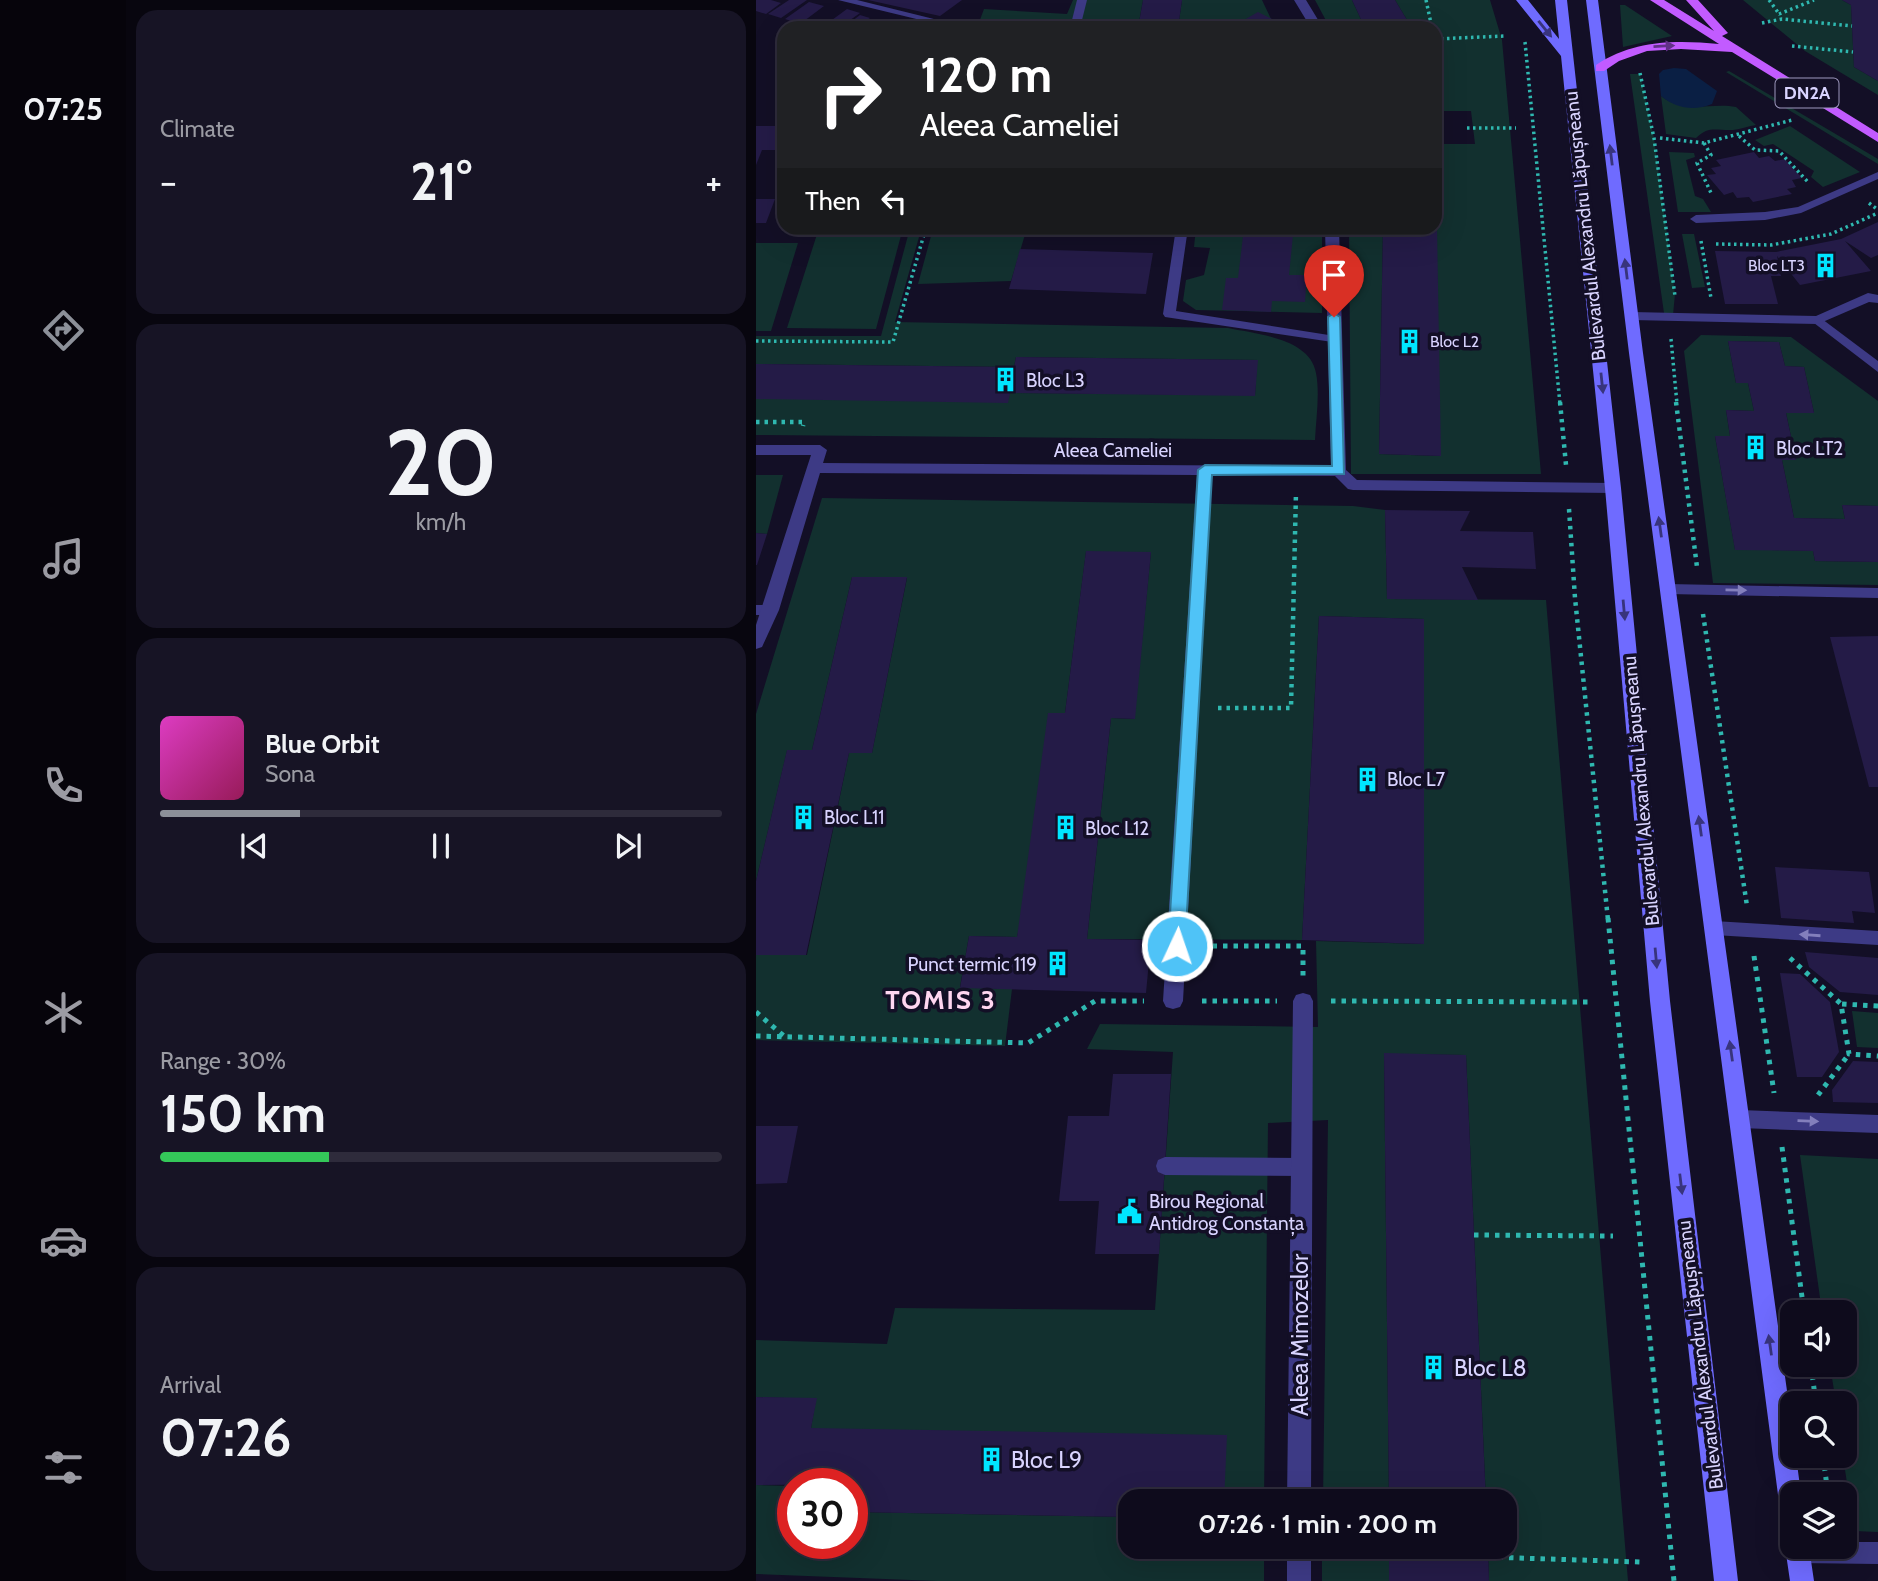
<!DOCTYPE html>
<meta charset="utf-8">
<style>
body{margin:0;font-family:Cabin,sans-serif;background:#171425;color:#f1f3f6;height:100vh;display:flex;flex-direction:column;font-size:26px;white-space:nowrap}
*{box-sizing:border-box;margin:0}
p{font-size:23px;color:#9b9ba3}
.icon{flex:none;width:38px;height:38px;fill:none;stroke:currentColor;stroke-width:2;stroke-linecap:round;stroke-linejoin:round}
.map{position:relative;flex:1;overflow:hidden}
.sheet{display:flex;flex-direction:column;gap:10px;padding:10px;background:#08060f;width:630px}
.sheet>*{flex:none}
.guide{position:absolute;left:21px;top:21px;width:665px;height:214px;border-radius:21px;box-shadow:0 7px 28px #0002,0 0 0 2px #2e2b3b;background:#202124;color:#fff;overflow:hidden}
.controls{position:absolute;left:1024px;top:1300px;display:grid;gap:14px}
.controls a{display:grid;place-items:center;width:77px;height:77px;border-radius:14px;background:#0e0b1c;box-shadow:0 7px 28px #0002,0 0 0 2px #2e2b3b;font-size:35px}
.speed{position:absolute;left:21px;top:1468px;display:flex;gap:14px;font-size:35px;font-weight:700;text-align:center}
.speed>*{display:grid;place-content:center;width:91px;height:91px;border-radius:50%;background:#0e0b1c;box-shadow:0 7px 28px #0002,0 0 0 2px #2e2b3b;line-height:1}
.speed .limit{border:10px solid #d22;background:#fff;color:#111}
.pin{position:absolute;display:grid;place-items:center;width:60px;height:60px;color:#fff;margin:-72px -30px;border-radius:50% 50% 50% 0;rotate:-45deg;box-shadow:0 0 7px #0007}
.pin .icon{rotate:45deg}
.me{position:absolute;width:77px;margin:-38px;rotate:3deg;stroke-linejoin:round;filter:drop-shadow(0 0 5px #0008)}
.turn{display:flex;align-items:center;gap:24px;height:147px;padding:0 28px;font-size:32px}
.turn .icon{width:91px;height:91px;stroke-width:2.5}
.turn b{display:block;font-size:49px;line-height:60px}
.then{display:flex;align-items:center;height:66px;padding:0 28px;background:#0003;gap:14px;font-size:26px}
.big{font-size:52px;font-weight:700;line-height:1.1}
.sheet .card{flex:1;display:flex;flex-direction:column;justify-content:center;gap:10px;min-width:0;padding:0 24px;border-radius:21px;background:#171425}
.sheet .dial{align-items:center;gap:0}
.dial b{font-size:91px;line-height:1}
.song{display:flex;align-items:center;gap:21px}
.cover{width:84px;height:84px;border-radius:10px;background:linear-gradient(135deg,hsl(310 70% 55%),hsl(330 70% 35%))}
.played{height:7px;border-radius:4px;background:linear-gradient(90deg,#8c9099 25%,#2e2b3b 25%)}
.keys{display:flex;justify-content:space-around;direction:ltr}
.heat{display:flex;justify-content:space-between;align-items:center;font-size:38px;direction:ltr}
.charge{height:10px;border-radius:5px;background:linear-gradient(90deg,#34c759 30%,#2e2b3b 0)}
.trip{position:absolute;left:362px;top:1489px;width:399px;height:70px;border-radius:21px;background:#0e0b1c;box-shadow:0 7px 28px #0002,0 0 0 2px #2e2b3b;font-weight:700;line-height:70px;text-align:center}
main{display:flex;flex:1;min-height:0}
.tabs{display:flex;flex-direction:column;width:126px;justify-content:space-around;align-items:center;background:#06040b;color:#9b9ba3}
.tabs .icon{width:49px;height:49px}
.tabs .selected{color:#8c9099}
.tabs b{font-size:32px;color:#f1f3f6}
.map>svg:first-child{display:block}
.green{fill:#12302f}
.water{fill:#0a1f44}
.building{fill:#241b47}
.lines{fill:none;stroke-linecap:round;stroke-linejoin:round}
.path-far2{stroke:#2fb8b0;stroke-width:3.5;stroke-dasharray:2.5 3.5;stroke-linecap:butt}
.path-far1{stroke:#2fb8b0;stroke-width:4.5;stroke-dasharray:3.5 5;stroke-linecap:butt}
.path{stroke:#2fb8b0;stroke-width:5;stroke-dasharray:4.5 6;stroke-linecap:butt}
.service{fill:#3d3a85;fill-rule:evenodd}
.minor{fill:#3d3a85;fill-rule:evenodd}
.secondary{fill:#6f6bff;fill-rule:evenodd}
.primary{fill:#c25bff;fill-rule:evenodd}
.oneway{fill:#38347d}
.oneway2{fill:#623188}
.oneway3{fill:#837fbc}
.route{fill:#4fc3f7;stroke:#337fa1;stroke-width:2}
.labels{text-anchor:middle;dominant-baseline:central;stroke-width:7;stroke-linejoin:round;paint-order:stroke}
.far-poi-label{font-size:16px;fill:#d9d4ff;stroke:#130f26;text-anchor:end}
.shield{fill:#130f26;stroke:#9e99be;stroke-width:2}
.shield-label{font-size:18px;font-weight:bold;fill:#d9d4ff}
.street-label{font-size:19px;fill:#d9d4ff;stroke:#130f26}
.poi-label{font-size:19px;fill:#d9d4ff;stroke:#130f26;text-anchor:start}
.near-street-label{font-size:23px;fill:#d9d4ff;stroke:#130f26}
.near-poi-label{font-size:23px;fill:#d9d4ff;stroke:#130f26;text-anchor:start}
.district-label{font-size:26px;font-weight:bold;letter-spacing:2px;fill:#ffd6f0;stroke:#130f26}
</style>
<main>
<nav class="tabs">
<b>07:25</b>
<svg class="icon selected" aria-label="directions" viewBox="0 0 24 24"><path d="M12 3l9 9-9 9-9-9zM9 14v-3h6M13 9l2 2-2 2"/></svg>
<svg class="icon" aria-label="music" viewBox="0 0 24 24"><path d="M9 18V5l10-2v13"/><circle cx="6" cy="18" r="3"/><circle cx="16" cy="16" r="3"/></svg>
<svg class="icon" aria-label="phone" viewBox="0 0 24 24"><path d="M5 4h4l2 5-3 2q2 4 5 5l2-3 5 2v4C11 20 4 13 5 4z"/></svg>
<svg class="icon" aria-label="climate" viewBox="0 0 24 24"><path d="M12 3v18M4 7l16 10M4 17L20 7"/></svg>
<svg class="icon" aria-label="car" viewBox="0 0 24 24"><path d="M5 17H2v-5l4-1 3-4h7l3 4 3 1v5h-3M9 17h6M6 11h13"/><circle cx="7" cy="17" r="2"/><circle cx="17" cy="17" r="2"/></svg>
<svg class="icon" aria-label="filters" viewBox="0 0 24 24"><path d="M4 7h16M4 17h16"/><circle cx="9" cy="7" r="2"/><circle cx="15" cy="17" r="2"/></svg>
</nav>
<section class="sheet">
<div class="card"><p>Climate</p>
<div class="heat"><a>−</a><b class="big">21°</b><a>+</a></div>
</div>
<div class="card dial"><b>20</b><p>km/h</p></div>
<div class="card">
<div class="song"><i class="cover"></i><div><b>Blue Orbit</b><p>Sona</p></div></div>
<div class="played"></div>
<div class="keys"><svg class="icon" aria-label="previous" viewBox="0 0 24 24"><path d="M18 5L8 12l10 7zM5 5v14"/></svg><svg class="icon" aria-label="pause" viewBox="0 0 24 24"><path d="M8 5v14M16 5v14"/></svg><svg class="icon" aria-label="next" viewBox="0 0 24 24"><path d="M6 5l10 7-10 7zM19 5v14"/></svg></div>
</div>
<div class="card"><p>Range · 30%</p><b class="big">150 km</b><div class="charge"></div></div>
<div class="card"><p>Arrival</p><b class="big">07:26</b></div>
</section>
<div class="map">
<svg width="1122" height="1581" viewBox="0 0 1122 1581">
<rect width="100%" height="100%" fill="#130f26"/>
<path class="green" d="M317,0H387L382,28H221L228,9L311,14Z
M426,0H506L515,19L474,28H422Z
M559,0H596L609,28H574Z
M639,0H734L746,40L785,474H595L593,228H627L623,454L684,456L679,144H719L715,111H679V28H652L651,20Z
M987,0H1086L1095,5L1098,67L1122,81V95L1049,51Z
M864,5H869L916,36L867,47Z
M973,71L1122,159V164L970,72Z
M874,74H884L898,138L919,294L917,315L908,313Z
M905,96C929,115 955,102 980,107L1000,125C993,126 985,129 977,130C961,131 953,125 940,138L910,134Z
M1034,126L1104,172L1067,187L1055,177L1058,171L1017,144L1008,146L999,140Z
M913,152L938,153L939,157L930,160L939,196L947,199L955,212H922Z
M63,228H147L120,329L31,328Z
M154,228H180L165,230L139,322L472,328C500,334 554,338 560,373C564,394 560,419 559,440L0,435V399L254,393L499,395L501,360L260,357L258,367L0,364V336H125Z
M230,228H271L255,281L162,284L175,236Z
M440,228H566V313L440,310L427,301L430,280L448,275L454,248L438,247Z
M926,234H938L949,287L936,288Z
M0,243H42L15,331H0Z
M945,335L1035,337L1122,401V506L1086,505L1089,519L1038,518L1026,460H1040L1030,413H1058L1048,367L1029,366L1023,342L972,341L980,383H992L998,411L970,410L974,436H959L979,549L1057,551L1059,561L1122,562V585L957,583L928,351Z
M0,475H27L11,534L0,533Z
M66,498L597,506L629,510L631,599L790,600L872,1581H733L732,1547H749V1502L730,1501L710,1055L628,1054L633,1501H567L572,1120L512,1123L508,1501H468L55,1428L60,1399L0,1397V1340L131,1344L139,1308L399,1310L417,1052L331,1049L344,1024L562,1027L560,941L668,944V619L563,616L546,940L331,939L355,718L378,719L395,552H330L309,713L261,937L213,936L204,987L256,989L249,1046L0,1040V955H51L93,753H116L151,578L96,577L56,750L31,751L0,881V714Z
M1096,1011L1122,1013V1048L1101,1047Z
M1044,1155L1122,1159V1532L1098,1531L1087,1456L1088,1404L1080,1403L1074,1365H1088V1312H1066Z
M0,1485L37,1486L34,1510L37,1511V1544H96V1512L374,1517V1547H508V1581H181L0,1574Z
M566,1547H633V1581H566Z"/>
<path class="water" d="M918,68L930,69L961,91L956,104C939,111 920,109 905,96L903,74L907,70Z"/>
<path class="building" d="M0,0H15L25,3L10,14L0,11Z
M33,0H51L25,18L12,14Z
M112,0H206L184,16Z
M387,0H426L422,28H382Z
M596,0H639L651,20L652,28H609Z
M1086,0H1122V81L1098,67L1095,5Z
M53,2L68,6L44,24L29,19Z
M91,9L104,13L83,28H65Z
M502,12L530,26L526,28H474Z
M104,15L114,18L100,28H87Z
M239,25H281V28H237Z
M0,126H28V150H6L0,165Z
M998,152L1003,158L1013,156L1019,161L1029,159L1046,178L1036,180L1040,187L1031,189L1036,194L997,202L993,197L981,198L977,192L968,195L951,175L960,174L955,168L965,166L960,160Z
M0,199H19L10,223H0Z
M1122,222V255L1115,258L1089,241L1115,271L1044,285L1021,256L1025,276H1015L1022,304H969L959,251L1020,252L1085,239Z
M488,228H557V235H537L533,275H551L549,302L516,301L515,312L466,310L470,278H482Z
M627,228H681L685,456L623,454Z
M264,249L397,253L390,294L253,289Z
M972,341L1023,342L1029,366L1048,367L1058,413H1030L1040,460H1026L1038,518L1089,519L1086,505L1122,506V562L1059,561L1057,551L979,550L959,436H974L970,410L998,411L992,383H980Z
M260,357L502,360L499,396L254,393L252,403L0,399V364L258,367Z
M629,510L714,511L704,531L777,532L780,569L706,567L722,600L631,599Z
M0,533L11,534L1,565H0Z
M330,551L395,552L379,719L355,718L331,939L395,940L390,993L204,988L213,936L261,937L292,713H309Z
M96,577H151L116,753H93L50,955H0V881L31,750H56Z
M563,616L668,619V944L546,940Z
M1122,636V787H1113L1074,637Z
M1019,867L1113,872L1119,913L1096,911L1098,923L1025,918Z
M1049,952L1122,958V995L1084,992L1053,967Z
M1024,973L1044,974L1074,1002L1083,1052L1066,1077H1041Z
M628,1053L710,1055L730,1502H633Z
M1097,1061L1122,1062V1103L1077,1102L1076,1090Z
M357,1074H415L403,1254H339L343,1201H303L312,1116H353Z
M0,1126H42L31,1183L0,1184Z
M0,1397L61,1398L55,1428L471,1435L468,1502H374V1517L96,1512V1484L0,1485Z
M633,1547H732L733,1581H633Z"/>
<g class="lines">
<path class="path-far2" d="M670,0L676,28
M1013,0L1024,15
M1023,14L1058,0
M1006,23L1026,19L1096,26
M679,39L749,36
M769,42L804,404
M1036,46L1097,52
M884,73L898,138L919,296
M711,128H760
M983,136L999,150L1023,151L1052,182
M904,138L948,143L1036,120
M948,143L955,155L941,163L956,195
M1113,203L1122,210
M279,233L399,235
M945,241L955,298
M960,244L1015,245L1075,234L1122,213
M915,339L921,404
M0,341L137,342L169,231L196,228"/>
<path class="path-far1" d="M804,402L810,465
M920,402L941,567
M0,422H48L47,426
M813,509L819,598L852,920
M947,614L991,906
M462,708H535L540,492"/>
<path class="path" d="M852,918L918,1581
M446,946H547V976
M998,956L1018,1093
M1034,958L1085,1004
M446,1001H521
M575,1001L837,1002
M1122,1006L1085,1004L1093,1054L1122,1056
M0,1012L29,1037
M0,1036L272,1043L339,1001H388
M1062,1095L1093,1054
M1026,1147L1048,1312
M718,1235L857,1236
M1055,1365L1060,1404
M1067,1456L1072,1494
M732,1557L884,1562"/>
<path class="service" d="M82,0H101L186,21L181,24Z
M321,0H331L324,28H314Z
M1122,172V179L1045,213L1009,220L940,223L934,219L940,215L1009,212L1042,207Z
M420,228H432L420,311L579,336L585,340L583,343L409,317L407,314Z
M1062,316L1122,361V372L1058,323V317Z
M912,584L1122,588V598L912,594L905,589Z
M0,605H15L22,610L15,615H0Z
M958,921L1122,931V945L958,935L952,933L950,928L952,923Z
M409,1157L546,1158L553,1161L555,1167L553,1173L546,1176L409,1175L402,1172L400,1166L402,1160Z
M1088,1542H1122V1564L1042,1563L1035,1559L1031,1552L1036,1544V1547H1088Z"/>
<path class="minor" d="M538,0H550L567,28H555Z
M569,228H583L590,470L601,480L857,483L865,488L857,493L597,490L592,489L579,476L456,475L427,1001L424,1007L417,1009L410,1007L407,1001L441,475L64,473L23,610L6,647L0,649V625L55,455H0V445H64L71,450L67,463L575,466Z
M1112,293L1122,295V303L1113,302L1062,324L876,320L869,316L876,312L1060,316Z
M547,993L554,995L557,1001L555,1502H531L537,1001L540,995Z
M984,1110L1122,1115V1133L984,1128L977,1126L974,1119L977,1112Z
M531,1547H555V1581H531Z"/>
<path class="secondary" d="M760,0H772L803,39L799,0H811L865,488L914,1001L982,1581H958L894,1001L849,488L805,56Z
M830,0H842L887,353L1036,1427V1456H1040L1045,1494H1036V1522L1028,1518L1024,1510L873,353Z
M1036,1537V1547H1053L1058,1581H1034L1029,1547Z"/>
<path class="primary" d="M894,0H908L958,31L930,0H942L972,33L966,36L1122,133V142L976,52L925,49L891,51L863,61L848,71H840V65C878,40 919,40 963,44Z"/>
</g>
<defs><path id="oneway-solid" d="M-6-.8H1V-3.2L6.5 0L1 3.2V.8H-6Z" transform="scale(1.75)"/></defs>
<g class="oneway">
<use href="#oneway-solid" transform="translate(789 29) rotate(51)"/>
<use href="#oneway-solid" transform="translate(855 155) rotate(-97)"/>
<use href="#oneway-solid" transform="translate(870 269) rotate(-97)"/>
<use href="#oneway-solid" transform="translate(846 383) rotate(84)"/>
<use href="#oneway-solid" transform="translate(904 527) rotate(-98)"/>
<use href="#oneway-solid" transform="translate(868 610) rotate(85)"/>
<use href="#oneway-solid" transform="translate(944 826) rotate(-98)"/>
<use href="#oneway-solid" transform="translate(900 958) rotate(85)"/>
<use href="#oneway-solid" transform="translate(975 1051) rotate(-98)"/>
<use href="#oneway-solid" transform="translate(925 1184) rotate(83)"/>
<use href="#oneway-solid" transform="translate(1014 1345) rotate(-98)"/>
</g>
<use class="oneway2" href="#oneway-solid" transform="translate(908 46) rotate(-3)"/>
<g class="oneway3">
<use href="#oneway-solid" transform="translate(980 590) rotate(1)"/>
<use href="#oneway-solid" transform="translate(1054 935) rotate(-176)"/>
<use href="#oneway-solid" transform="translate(1052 1121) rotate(2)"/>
</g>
<path class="route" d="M578,313L584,317L588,474L456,475L429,946L427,951L421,953L415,951L412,946L442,470L449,465L576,466L572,317Z"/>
<defs>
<symbol id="building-bare" viewBox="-9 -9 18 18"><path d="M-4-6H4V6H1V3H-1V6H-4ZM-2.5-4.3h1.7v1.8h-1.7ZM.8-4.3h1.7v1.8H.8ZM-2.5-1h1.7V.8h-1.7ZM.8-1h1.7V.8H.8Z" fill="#00e5ff" stroke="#130f26" stroke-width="2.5" paint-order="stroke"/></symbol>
<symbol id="civic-bare" viewBox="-9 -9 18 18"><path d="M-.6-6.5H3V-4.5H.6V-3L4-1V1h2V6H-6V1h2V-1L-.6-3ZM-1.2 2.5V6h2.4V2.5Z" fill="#00e5ff" stroke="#130f26" stroke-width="2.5" paint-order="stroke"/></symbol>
</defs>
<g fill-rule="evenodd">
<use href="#building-bare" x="1052" y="248" width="35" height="35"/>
<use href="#building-bare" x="636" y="324" width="35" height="35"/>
<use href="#building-bare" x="232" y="362" width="35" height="35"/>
<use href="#building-bare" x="982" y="430" width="35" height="35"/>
<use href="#building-bare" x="594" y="762" width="35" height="35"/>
<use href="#building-bare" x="30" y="800" width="35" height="35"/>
<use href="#building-bare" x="292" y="810" width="35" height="35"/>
<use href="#building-bare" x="284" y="946" width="35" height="35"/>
<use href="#civic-bare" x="356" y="1194" width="35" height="35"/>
<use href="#building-bare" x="660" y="1350" width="35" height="35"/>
<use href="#building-bare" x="218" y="1442" width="35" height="35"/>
</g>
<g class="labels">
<g class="far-poi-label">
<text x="1049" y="265">Bloc LT3</text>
<text x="674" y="341" text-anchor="start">Bloc L2</text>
</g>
<rect class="shield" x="1019.5" y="78.5" width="63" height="29" rx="5"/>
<g class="shield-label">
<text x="1051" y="93">DN2A</text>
</g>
<g class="street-label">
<text transform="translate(829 226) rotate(-96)">Bulevardul Alexandru Lăpușneanu</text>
<text x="357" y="450">Aleea Cameliei</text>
<text transform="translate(885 791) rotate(-95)">Bulevardul Alexandru Lăpușneanu</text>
<text transform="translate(944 1355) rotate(-97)">Bulevardul Alexandru Lăpușneanu</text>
</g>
<g class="poi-label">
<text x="270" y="380">Bloc L3</text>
<text x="1020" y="448">Bloc LT2</text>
<text x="631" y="779">Bloc L7</text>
<text x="68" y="817">Bloc L11</text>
<text x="329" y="828">Bloc L12</text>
<text x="281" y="964" text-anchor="end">Punct termic 119</text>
<text x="393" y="1201">Birou Regional<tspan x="393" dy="22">Antidrog Constanța</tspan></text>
</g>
<g class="near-street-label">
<text transform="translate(544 1335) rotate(-90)">Aleea Mimozelor</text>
</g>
<g class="near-poi-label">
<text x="698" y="1368">Bloc L8</text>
<text x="255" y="1460">Bloc L9</text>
</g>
<g class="district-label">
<text x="185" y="1000">TOMIS 3</text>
</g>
</g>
</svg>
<div class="controls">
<a><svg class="icon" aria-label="sound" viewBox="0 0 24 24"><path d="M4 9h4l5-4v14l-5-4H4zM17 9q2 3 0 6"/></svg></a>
<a><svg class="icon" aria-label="search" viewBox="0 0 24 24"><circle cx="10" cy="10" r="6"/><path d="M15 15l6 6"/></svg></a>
<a><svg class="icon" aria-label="layers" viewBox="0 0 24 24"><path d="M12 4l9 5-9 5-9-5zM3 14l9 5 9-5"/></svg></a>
</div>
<div class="speed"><div class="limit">30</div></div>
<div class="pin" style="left:578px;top:317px;background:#d93025"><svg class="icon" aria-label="arrive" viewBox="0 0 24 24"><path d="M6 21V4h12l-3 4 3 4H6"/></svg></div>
<svg class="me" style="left:421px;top:946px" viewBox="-20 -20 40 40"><circle r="17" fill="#4fc3f7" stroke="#fff" stroke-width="3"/><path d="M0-11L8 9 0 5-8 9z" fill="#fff"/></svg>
<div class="trip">07:26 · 1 min · 200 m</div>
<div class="guide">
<div class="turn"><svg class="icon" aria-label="right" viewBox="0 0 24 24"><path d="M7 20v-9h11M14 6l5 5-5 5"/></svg><div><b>120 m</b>Aleea Cameliei</div></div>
<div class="then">Then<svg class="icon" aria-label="left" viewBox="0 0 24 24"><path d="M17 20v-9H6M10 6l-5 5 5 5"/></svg></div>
</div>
</div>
</main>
